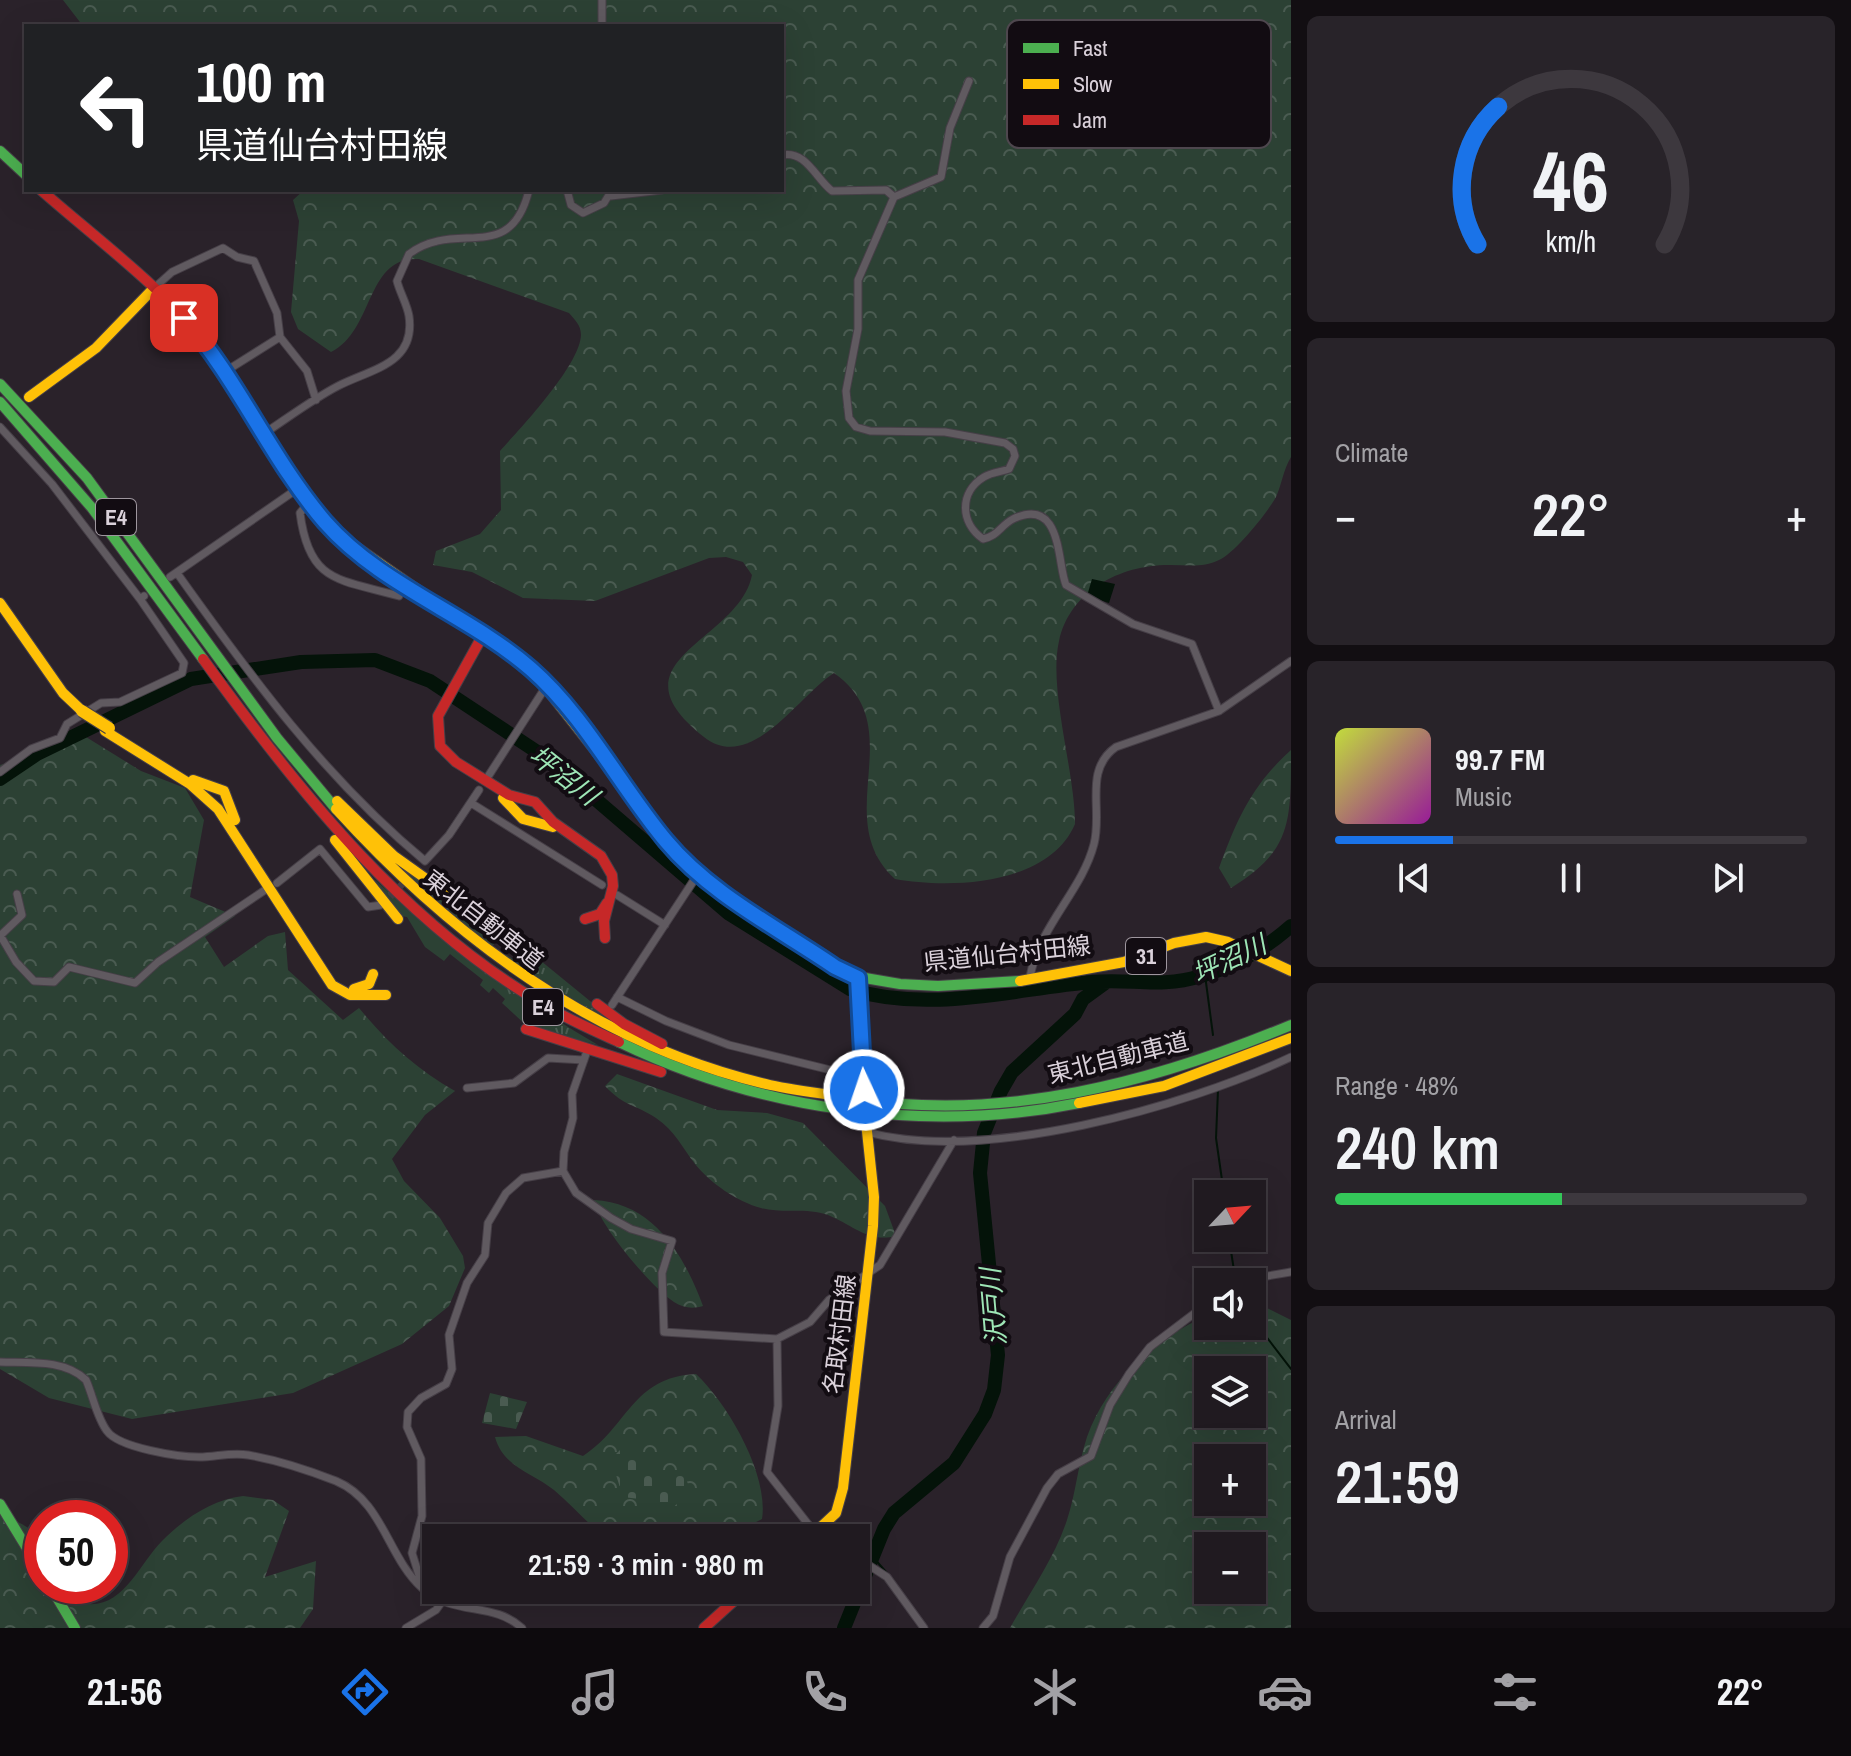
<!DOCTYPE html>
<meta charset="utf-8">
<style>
body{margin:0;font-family:"Archivo Narrow","Noto Sans JP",sans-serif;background:#282329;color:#f1f3f6;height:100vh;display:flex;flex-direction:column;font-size:30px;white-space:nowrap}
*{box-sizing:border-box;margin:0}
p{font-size:26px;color:#a2a1a5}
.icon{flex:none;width:44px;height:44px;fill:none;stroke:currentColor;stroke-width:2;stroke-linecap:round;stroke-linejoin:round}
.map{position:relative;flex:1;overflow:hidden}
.sheet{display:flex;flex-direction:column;gap:16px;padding:16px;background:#120e12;width:560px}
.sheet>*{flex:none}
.banner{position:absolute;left:24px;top:24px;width:760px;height:168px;border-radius:0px;box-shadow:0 8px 32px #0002,0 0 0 2px #3d383e;background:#202124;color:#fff;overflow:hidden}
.needle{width:52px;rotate:64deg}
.controls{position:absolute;left:1194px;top:1180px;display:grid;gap:16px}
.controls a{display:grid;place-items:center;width:72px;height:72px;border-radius:0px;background:#201a20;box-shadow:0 8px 32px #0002,0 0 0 2px #3d383e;font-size:40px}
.speed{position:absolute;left:24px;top:1500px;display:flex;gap:16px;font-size:40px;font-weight:700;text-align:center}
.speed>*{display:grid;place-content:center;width:104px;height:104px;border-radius:50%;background:#201a20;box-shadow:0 8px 32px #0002,0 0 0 2px #3d383e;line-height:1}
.speed .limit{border:12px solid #d22;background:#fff;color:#111}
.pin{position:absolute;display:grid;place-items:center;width:68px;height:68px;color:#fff;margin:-34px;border-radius:16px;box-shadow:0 4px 12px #0006}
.me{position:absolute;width:88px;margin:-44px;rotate:357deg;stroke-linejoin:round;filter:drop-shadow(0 0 6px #0008)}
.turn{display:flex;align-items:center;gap:28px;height:168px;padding:0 40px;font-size:36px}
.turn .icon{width:104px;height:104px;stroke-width:2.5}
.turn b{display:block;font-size:56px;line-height:68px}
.big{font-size:60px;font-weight:600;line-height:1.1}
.sheet .tile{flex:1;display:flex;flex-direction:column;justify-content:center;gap:12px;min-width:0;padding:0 28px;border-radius:12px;background:#282329}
.sheet .dial{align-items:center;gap:0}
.dial svg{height:208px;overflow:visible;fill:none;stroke:#3d383e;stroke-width:7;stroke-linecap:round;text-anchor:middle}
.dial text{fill:#f1f3f6;stroke:none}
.song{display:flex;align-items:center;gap:24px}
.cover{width:96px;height:96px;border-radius:12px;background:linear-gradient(135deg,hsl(70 70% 55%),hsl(300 70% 35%))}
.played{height:8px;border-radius:4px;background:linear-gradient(90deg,#1a73e8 25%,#3d383e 25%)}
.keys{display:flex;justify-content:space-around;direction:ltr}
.heat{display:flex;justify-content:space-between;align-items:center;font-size:44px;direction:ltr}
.charge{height:12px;border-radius:6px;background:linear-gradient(90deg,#34c759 48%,#3d383e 0)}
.trip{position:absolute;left:422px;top:1524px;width:448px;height:80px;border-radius:0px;background:#201a20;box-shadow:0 8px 32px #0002,0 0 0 2px #3d383e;font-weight:600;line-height:80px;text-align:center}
.menu{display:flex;height:128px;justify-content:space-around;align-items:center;background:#0d0a0d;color:#a2a1a5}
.menu .icon{width:56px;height:56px}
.menu .active{color:#1a73e8}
.menu b{font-size:36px;color:#f1f3f6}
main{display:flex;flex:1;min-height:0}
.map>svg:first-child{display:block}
.grass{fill:url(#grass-tufts)}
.forest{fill:url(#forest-crowns);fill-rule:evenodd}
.cemetery{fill:url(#cemetery-stones)}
.water{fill:#041309}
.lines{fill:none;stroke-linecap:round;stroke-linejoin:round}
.stream{stroke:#041309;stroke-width:2}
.river{stroke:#041309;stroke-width:14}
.street-tunnel{stroke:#443c44;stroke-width:7;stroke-dasharray:7 3.5;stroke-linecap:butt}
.street-casing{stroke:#463f47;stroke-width:9}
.fast-casing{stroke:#463f47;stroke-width:12}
.slow-casing{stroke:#463f47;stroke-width:12}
.jam-casing{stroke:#463f47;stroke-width:12}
.street{stroke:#605a60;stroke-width:7}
.fast{stroke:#4caf50;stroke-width:10}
.slow{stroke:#ffc107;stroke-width:10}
.jam{stroke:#c62828;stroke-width:10}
.slow-bridge-casing{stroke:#463f47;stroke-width:14;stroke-linecap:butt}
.slow-bridge{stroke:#ffc107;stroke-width:12}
.route-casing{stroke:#114b97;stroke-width:20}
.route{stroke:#1a73e8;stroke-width:14}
.labels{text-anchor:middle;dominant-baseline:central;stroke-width:8;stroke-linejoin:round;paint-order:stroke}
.shield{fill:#120c12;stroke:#9e969e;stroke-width:2}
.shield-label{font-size:22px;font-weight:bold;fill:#dad1da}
.street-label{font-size:24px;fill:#dad1da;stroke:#120c12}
.water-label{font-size:26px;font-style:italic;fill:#9ee6b6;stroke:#120c12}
.key{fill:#120c12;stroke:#4e474e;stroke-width:2}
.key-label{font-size:22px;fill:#dad1da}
</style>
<main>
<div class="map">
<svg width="1291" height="1628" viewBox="0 0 1291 1628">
<defs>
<pattern id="grass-tufts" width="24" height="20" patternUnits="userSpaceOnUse" patternTransform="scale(2)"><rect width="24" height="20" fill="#2c4134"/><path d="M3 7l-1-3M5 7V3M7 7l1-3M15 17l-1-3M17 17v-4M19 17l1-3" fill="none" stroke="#4a5b51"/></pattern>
<pattern id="forest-crowns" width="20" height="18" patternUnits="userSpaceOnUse" patternTransform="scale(2)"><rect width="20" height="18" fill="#2c4134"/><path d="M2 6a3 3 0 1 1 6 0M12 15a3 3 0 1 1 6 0" fill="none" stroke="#4a5b51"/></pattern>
<pattern id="cemetery-stones" width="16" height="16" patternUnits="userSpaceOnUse" patternTransform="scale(2)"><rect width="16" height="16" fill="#2c4134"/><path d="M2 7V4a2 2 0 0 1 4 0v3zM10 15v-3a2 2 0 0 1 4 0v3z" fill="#4a5b51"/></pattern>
</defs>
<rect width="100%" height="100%" fill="#2a222a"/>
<path class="grass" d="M396,865L487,924L485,927L498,937L493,946L533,972L541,961L617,1023C534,986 460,929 396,865Z
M374,879C444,943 516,997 598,1045L527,1026L502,1003L505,999L493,988L489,993L480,985L483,980L450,954L444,961L425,947L407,917L401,916Z"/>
<path class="forest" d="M63,0H1291V457C1283,470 1282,484 1276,497C1268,512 1235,553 1219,560C1203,568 1187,565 1171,565C1122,564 1070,590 1059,641C1048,689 1075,771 1075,824C1049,885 952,889 895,879C828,818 912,728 834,673C798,696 751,774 704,737C606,660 739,642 752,575L743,562L726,557L709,558L595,601L523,598L472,572L433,565L436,551L480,534L501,510L500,451C521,428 580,365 581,335C581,325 575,320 569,313L419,259C365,256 375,330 331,352L298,329L291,312L299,221L293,200L304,190H782V26H83Z
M86,737L141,771L185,788L204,820L190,897L235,916L205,937L224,967L268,936L285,932L288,970L343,1020L359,1008C387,1042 416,1069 455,1091L425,1115L392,1159L404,1181L440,1218L463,1256L465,1268L449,1306L402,1344L293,1393L132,1419L49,1398L0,1369V765Z
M1291,750C1291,824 1291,851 1231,888L1219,868C1237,819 1252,785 1291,750Z
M617,1074L717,1110L767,1113L803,1123L885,1206L896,1236C868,1243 853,1225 828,1215C807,1207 782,1214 761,1208C738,1202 710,1183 695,1164C682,1147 675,1131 656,1118C635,1104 625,1107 605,1086Z
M594,1200C654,1203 684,1255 703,1306C693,1309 683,1308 674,1302C651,1287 599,1225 594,1200Z
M1261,1305L1291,1320V1628H1010C1029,1594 1055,1557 1067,1520C1076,1493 1078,1464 1087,1437C1107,1381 1155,1339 1208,1315V1326H1252V1306ZM1208,1370H1252V1414H1208ZM1208,1458H1252V1502H1208ZM1208,1546H1252V1590H1208Z
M696,1374C728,1404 769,1475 762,1519L724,1538H606C587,1523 572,1505 554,1490C533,1473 503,1467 495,1437L526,1436L583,1456C628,1427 632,1377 696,1374Z
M243,1496L273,1500L289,1511L265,1577L316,1561L313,1609L300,1628H0V1514C47,1533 42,1540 42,1586H71L88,1604C124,1607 140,1563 162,1541C184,1519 211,1500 243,1496Z"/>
<path class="cemetery" d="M490,1393L527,1402L516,1429L482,1423Z
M625,1445L651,1477L681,1471L691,1489L669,1512L656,1501L623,1497L611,1459Z"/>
<path class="water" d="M1092,579L1115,584L1109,603L1087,596Z"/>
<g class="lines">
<path class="stream" d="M1205,975L1213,1035
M1218,1090L1216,1138L1224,1194
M1229,1238L1235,1277
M1252,1318L1291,1369
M872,1556L894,1581"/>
<path class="river" d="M0,779L37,754L191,679L301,662L375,660L430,681L551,761L728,913L850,989C929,1014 1013,989 1092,982C1132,978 1158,989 1201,976C1234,967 1266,948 1291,926
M844,1628L884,1529L894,1513L954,1463L985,1414L994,1390L998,1355L980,1173L984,1133L1001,1091L1012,1072L1075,1014L1083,999L1105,983"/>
<path class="street-tunnel" d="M383,904L416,870"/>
<defs>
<path id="street" d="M602,26V0
M782,155C806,150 816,179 832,191L886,190L894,197
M567,190L571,205L583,213L604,203L612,190
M611,196L662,190
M894,197L858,280V329L846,391L849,418L856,427L870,431L945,432L1005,443L1013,449L1015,456L1009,469C1001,472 992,472 984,477C959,492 960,523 983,539C998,536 1000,526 1013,519C1063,495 1057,565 1066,585L1133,624L1192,644L1219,711
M894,197L941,177L950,128L969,81
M153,289L172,272L223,248L237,257L254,261L277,313L280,337L307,371L316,400
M226,371L280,337
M0,427L52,484L140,599
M265,433C289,417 313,399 338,386C371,369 416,364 409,316C407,304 400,293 397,281L409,254C457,218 510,267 529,190
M309,502L300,513C309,584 340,579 399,596
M177,573C251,677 326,779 425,861L449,835L479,790
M170,577L300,487
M0,772L31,749L60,738L67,724L101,703L120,702L182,673L184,663L140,599L144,596
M489,775L547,685
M471,803L602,885
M277,883L320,849L368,907L381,905
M617,895L665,925
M0,935L16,962L34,981L54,982L69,967L135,983L158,962L265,890
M1,935L22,915L17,894
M1030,977C1039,926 1082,891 1094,844C1103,810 1083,770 1116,747L1219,711L1291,661
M617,997L666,1021L729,1045L863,1078
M612,1005L698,874
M586,1054L572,1094L573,1118L564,1152L563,1171L576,1193L611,1218L631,1229L672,1241L662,1273L664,1332L777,1339L810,1322L829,1300L880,1265L954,1140
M467,1088L514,1083L548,1058L584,1060
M867,1132C983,1164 1185,1107 1291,1057
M1232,1282L1291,1272
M777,1339L778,1406L767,1472L819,1538
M0,1362C28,1363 65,1359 86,1380C93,1396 97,1418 107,1431C119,1448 179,1457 199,1457C216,1457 231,1452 248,1455C277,1460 308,1470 336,1481C383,1501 387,1556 422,1588C454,1617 493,1601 522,1628
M856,1557L887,1577L924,1628
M423,1588L412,1553L422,1516L421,1459L407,1427L408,1412L421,1398L446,1384L452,1369L449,1335L467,1283L485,1255L488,1223L506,1193L523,1178L563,1171
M406,1628L436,1610L441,1603
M983,1628L993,1616L1010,1557L1047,1488L1058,1474L1091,1456L1110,1405L1129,1374L1150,1347L1208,1303"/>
<path id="fast" d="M0,151L26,175
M0,384L87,478L277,738L336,809
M0,402L92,508L203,659
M644,812L698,874L835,967L865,978L900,984L938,986L1020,981
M619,1042C759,1110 926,1134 1079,1103
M853,1098C1003,1123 1154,1082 1291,1025
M0,1504L42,1573
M50,1586L75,1628"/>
<path id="slow" d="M29,397L96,348L153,289
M339,535L531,669L644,812
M0,603L63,693L82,711
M105,731L190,784L218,809L332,985L350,995H386
M193,780L224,791L235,820
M503,798L523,819L553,827
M337,801L394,856L450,896
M336,809C453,938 597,1045 770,1085C797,1091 826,1094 853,1098
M335,840L398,919
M858,978L864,1090
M1020,981L1124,962L1174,943L1206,937L1228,942L1291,971
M354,989L369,984L373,974
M1079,1103L1164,1086L1291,1038
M809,1538L836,1513L843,1488L873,1226L874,1197L866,1122"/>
<path id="jam" d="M41,190C94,237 169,292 210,349C255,410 288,479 339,535
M483,635L438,716L440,746L456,762L509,795L535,802L553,822L601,856L612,875L613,886L604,921L605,938
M203,659C299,792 407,928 553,1010C574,1022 597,1032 619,1042
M585,919L600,914L607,903
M597,1004L624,1024L662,1044
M526,1029L661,1072
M704,1628L746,1590"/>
</defs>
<use href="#street" class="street-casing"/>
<use href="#fast" class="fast-casing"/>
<use href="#slow" class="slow-casing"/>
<use href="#jam" class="jam-casing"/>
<use href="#street" class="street"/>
<use href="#fast" class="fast"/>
<use href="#slow" class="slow"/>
<use href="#jam" class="jam"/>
<defs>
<path id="slow-bridge" d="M82,711L109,728"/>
</defs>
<use href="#slow-bridge" class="slow-bridge-casing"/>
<use href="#slow-bridge" class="slow-bridge"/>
</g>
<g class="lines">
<defs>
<path id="route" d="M184,318C239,381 271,459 325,522C381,586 468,614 531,669C585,716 620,786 666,841C710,894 778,928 835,967L858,978L864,1090"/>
</defs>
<use href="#route" class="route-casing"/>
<use href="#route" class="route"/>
</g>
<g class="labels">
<g class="shield">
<rect x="96" y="499" width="40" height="36" rx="6"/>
<rect x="1126" y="938" width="40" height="36" rx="6"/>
<rect x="523" y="989" width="40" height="36" rx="6"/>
</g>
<g class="shield-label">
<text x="116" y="517">E4</text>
<text x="1146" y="956">31</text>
<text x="543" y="1007">E4</text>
</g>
<g class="street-label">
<text transform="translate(484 919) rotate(38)">東北自動車道</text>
<text transform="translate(1007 953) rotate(-6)">県道仙台村田線</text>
<text transform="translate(1118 1057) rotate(-14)">東北自動車道</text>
<text transform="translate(839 1334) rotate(-83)">名取村田線</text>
</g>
<g class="water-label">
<text transform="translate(564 775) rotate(38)">坪沼川</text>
<text transform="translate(1229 959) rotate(-25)">坪沼川</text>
<text transform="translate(993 1307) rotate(-95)">沢戸川</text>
</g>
</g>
<rect x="1007" y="20" width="264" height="128" rx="12" class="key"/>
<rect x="1023" y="43" width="36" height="10" fill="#4caf50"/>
<rect x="1023" y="79" width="36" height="10" fill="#ffc107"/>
<rect x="1023" y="115" width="36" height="10" fill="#c62828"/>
<g class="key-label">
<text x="1073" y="56">Fast</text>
<text x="1073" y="92">Slow</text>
<text x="1073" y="128">Jam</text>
</g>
</svg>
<div class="controls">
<a><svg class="needle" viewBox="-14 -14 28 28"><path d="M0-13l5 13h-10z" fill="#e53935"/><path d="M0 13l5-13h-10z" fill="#a2a1a5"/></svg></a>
<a><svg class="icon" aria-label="sound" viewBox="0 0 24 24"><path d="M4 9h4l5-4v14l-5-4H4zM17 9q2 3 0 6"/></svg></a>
<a><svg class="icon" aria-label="layers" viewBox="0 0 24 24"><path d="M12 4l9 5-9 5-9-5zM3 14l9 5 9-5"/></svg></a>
<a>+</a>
<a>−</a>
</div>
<div class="speed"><div class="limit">50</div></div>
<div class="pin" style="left:184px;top:318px;background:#d93025"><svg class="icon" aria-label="arrive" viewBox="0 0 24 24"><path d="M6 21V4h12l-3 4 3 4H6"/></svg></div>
<svg class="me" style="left:864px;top:1090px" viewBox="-20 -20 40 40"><circle r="17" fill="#1a73e8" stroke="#fff" stroke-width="3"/><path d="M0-11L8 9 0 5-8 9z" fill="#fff"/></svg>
<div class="trip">21:59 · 3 min · 980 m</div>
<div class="banner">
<div class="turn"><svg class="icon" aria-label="left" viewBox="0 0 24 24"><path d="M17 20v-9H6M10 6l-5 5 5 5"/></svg><div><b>100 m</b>県道仙台村田線</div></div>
</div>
</div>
<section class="sheet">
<div class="tile dial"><svg viewBox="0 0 100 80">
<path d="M14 69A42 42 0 1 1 86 69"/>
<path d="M14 69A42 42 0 0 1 22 16" stroke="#1a73e8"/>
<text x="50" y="56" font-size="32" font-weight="700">46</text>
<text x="50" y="72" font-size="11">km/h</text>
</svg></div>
<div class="tile"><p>Climate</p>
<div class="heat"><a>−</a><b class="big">22°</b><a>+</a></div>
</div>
<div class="tile">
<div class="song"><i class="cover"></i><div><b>99.7 FM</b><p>Music</p></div></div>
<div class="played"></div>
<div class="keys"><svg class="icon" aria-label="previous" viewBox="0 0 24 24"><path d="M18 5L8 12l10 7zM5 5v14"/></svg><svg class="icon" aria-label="pause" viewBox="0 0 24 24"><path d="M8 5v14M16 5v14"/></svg><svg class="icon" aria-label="next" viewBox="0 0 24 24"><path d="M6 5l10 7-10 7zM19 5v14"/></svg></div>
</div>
<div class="tile"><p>Range · 48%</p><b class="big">240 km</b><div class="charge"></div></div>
<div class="tile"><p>Arrival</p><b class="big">21:59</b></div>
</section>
</main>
<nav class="menu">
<b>21:56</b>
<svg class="icon active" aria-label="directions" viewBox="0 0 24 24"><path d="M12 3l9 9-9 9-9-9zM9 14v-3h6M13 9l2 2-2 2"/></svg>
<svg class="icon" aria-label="music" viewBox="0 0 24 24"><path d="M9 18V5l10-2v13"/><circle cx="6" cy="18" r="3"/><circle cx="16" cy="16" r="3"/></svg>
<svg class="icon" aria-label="phone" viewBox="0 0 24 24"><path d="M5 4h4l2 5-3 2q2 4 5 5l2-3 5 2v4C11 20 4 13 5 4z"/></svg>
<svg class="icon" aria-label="climate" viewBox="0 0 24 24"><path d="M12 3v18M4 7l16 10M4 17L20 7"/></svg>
<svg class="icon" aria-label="car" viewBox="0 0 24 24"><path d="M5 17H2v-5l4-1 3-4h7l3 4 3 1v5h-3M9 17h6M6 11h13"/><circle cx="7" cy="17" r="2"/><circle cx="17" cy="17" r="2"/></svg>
<svg class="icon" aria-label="filters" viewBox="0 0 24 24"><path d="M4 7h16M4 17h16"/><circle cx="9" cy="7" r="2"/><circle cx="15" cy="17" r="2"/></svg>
<b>22°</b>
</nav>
